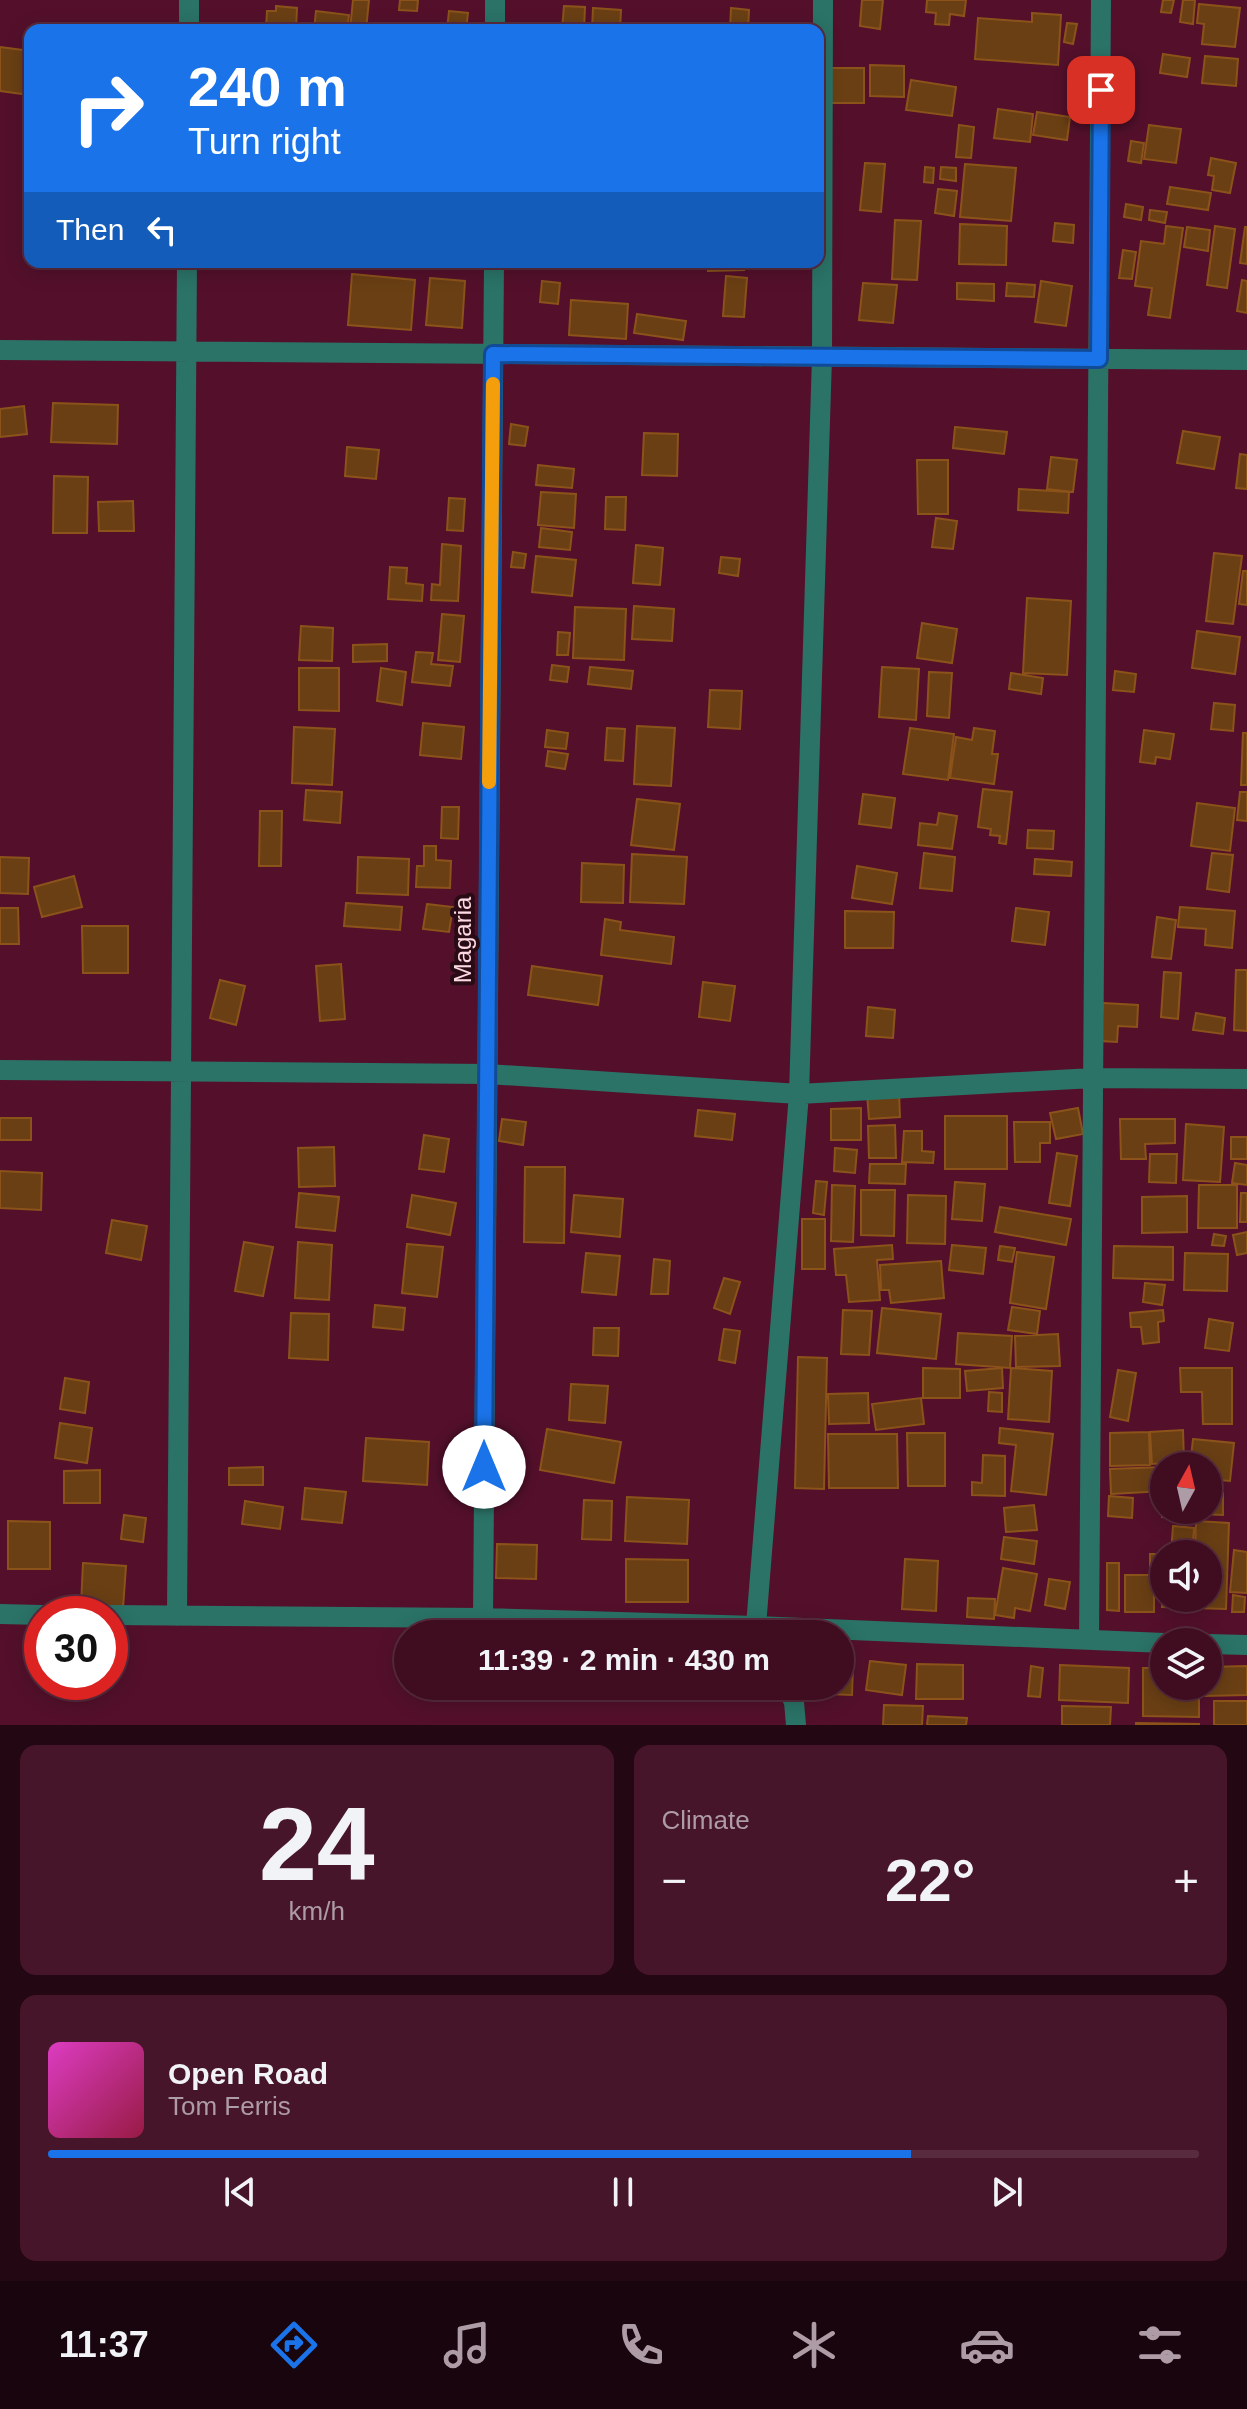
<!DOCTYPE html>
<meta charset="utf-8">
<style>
body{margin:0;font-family:Arial,sans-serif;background:#461529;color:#f1f3f6;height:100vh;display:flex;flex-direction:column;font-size:30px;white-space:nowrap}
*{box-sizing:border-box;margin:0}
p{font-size:26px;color:#ad9ba5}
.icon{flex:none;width:44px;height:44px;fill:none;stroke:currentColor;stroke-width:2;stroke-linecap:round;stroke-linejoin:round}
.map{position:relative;height:1725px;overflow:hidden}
.details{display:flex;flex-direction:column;gap:20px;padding:20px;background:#230712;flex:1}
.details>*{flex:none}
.banner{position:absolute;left:24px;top:24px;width:800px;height:244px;border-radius:16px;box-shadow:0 4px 20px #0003,0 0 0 2px #582c3e;background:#1a73e8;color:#fff;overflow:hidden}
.needle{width:52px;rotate:8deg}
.tools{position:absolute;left:1150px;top:1452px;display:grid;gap:16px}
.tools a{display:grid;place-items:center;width:72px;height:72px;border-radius:50%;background:#3f0c20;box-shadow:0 4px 20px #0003,0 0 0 2px #582c3e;font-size:40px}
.speed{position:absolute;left:24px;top:1596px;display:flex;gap:16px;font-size:40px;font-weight:700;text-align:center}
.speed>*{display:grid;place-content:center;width:104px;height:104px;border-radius:50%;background:#3f0c20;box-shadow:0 4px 20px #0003,0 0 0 2px #582c3e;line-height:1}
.speed .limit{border:12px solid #d22;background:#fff;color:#111}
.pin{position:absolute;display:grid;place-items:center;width:68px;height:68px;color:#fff;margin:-34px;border-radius:16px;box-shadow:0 4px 12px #0006}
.me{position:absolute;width:88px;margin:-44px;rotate:0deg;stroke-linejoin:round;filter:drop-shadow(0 0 6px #0008)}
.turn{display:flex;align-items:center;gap:28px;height:168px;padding:0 32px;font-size:36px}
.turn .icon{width:104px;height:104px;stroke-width:2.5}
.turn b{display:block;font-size:56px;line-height:68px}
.then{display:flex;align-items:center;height:76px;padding:0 32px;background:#0003;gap:16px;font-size:30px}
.big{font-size:60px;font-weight:700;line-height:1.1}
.details .card{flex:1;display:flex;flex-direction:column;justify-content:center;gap:12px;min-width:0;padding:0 28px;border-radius:16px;background:#461529}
.details .dial{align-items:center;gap:0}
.dial b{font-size:104px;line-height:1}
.song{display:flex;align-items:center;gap:24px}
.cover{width:96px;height:96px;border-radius:12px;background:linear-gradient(135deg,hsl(310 70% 55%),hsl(340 70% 35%))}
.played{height:8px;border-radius:4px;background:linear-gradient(90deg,#1a73e8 75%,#582c3e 75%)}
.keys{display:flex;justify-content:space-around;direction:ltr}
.heat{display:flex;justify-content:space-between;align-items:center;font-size:44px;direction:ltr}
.details .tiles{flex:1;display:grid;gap:20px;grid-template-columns:1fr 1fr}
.card:last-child{grid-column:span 2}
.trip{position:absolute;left:394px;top:1620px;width:460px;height:80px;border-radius:40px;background:#3f0c20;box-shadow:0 4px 20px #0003,0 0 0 2px #582c3e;font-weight:700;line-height:80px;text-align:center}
.tab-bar{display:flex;height:128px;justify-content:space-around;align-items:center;background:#19050d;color:#ad9ba5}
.tab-bar .icon{width:56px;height:56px}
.tab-bar .active{color:#1a73e8}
.tab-bar b{font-size:36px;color:#f1f3f6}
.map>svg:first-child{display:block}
.building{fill:#6a3f14;stroke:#8b531a;stroke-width:2}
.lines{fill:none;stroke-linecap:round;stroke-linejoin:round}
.minor{stroke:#2b7367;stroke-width:20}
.route-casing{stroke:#114b97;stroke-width:20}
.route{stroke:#1a73e8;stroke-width:14}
.slow{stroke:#f59e0b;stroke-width:14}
.labels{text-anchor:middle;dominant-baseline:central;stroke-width:8;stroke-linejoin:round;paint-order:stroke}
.street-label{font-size:24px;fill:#fddae3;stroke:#280b15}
</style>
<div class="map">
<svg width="1247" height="1725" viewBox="0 0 1247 1725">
<rect width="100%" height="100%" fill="#54102b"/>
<path class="building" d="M353,0H369L366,30H350Z
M400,0H418L417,11L399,10Z
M862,0H883L880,29L860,26Z
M927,0H966L964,16L950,14L949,25L935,24L936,13L926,12Z
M1163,0H1174L1171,13L1161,12Z
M1183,0H1195L1193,24L1180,22Z
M1199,4L1240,8L1235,47L1202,44L1204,24L1197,23Z
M276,6L297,8L296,30H259V28H266L267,11H276Z
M564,6L585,7L584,30H562Z
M593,8L621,10L620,30H592Z
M731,8L749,10L748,30H730Z
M316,11L349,15L347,30H314Z
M449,11L468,13L466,30H447Z
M1032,13L1061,15L1058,65L975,59L978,18L1032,22Z
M1067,23L1077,24L1073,44L1064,42Z
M0,47L30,51V95L0,91Z
M1163,54L1190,58L1187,77L1160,73Z
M1205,56L1238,59L1236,86L1202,83Z
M870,65L904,66V97L870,96Z
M830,68H864V103H831Z
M911,80L956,87L952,116L906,110Z
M998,109L1033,114L1030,142L994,138Z
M1037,112L1070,117L1067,140L1033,135Z
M959,125L974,127L971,158L956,157Z
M1149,125L1181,129L1176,163L1144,159Z
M1131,141L1144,143L1141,163L1128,161Z
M1211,158L1236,163L1230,193L1212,190L1214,176L1208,175Z
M865,163L885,164L881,212L860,210Z
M965,164L1016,168L1011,221L960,217Z
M925,167L934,168L933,183L924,182Z
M941,167L956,168V181L940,179Z
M1170,187L1211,193L1208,210L1167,204Z
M938,189L957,191L954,216L935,213Z
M1126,204L1143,207L1141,220L1124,217Z
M1150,210L1167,212L1165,223L1149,220Z
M895,220L921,221L917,280L892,279Z
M1055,223L1074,225L1073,243L1053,241Z
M960,224L1007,226L1006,265L959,264Z
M1166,226L1183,228L1170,318L1148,315L1152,288L1135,286L1141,241L1164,244Z
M1215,226L1235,229L1227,288L1207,285Z
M1187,227L1210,230L1208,251L1184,247Z
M1245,227H1247V264L1240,263Z
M1123,250L1136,252L1132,279L1119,278Z
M708,262H744V270L708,271Z
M352,274L415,280L411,330L348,325Z
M726,276L747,278L744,317L723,316Z
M430,278L465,281L462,328L426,325Z
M1242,280L1247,281V313L1237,311Z
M542,281L560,283L558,304L540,302Z
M1041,281L1072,286L1066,326L1035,322Z
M863,283L897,285L893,323L859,320Z
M957,283L994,284V301L957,299Z
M1007,283L1035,285L1034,297L1006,296Z
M571,300L628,304L626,339L569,335Z
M637,314L686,321L683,340L634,333Z
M53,403L118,405L117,444L51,442Z
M24,406L27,434L0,437V409Z
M511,424L528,427L525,446L509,444Z
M955,427L1007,432L1004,454L953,448Z
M1183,431L1220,437L1214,469L1177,463Z
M644,433L678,434L677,476L642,475Z
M347,447L379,450L376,479L345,476Z
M1240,454L1247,455V489L1236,488Z
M1051,457L1077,460L1073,492L1047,489Z
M917,460H948V514H918Z
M538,465L574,469L572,488L536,485Z
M54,476L88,477L87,533H53Z
M1019,489L1069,492L1068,513L1018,510Z
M541,492L576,494L574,528L538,525Z
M606,497H626L625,530L605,529Z
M449,498L465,499L463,531L447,530Z
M133,501L134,531H99L98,502Z
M936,518L957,521L953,549L932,547Z
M541,528L572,532L570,550L539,547Z
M442,544L461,546L458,601L431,600L432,584L440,585Z
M636,545L663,548L660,585L633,583Z
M513,552L526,554L524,568L511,567Z
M1214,553L1242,556L1233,624L1206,621Z
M536,556L576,560L572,596L532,592Z
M721,557L740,559L738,576L719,573Z
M390,567L407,568L406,583L423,585L422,601L388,599Z
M1243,571H1247V605L1239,604Z
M1027,598L1071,601L1067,675L1023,673Z
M634,606L674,609L672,641L632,639Z
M575,607L626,609L624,660L573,658Z
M442,614L464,616L460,662L438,660Z
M922,623L957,629L952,663L917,658Z
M301,626L333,628L332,661L299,660Z
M1197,631L1240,637L1235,674L1192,668Z
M558,632L570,633L568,655H557Z
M387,644V661L353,662V645Z
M416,652L433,653L431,664L453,666L450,686L412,682Z
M552,665L569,667L567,682L550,680Z
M590,667L633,671L631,689L588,684Z
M882,667L919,669L916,720L879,717Z
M299,668H339V711L299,710Z
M381,668L406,672L402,705L377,701Z
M1115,671L1136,674L1134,692L1113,690Z
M929,672L952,673L949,718L927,716Z
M1011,673L1043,678L1041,694L1009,689Z
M710,690L742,691L740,729L708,727Z
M1214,703L1235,705L1233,731L1211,729Z
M423,723L464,727L461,759L420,755Z
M637,726L675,728L671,786L634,784Z
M294,727L335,729L332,785L292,783Z
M607,728L625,729L623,761L605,760Z
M910,728L954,734L948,780L903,774Z
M974,728L995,731L992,754H998L994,784L950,778L956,737L972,740Z
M547,730L568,733L566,749L545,747Z
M1144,730L1174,734L1170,759L1156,757L1155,764L1140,762Z
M1243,733H1247V785H1241Z
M548,751L568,754L565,769L546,766Z
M983,789L1012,792L1006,844L999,843L1000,836L990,835L991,829L978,827Z
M306,790L342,792L340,823L304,820Z
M1240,792H1247V821L1237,820Z
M863,794L895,798L891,828L859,824Z
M637,799L680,804L674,850L631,845Z
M1197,803L1235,808L1230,851L1191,846Z
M442,807H459L458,839L441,838Z
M260,811H282L281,866H259Z
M939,813L957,816L952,849L918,845L920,823L937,825Z
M1028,830L1054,831L1053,849L1027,848Z
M424,846H436V860L451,861L450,888L416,887L417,866H424Z
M924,853L955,857L952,891L920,888Z
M1212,853L1233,855L1229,892L1207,889Z
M632,854L687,857L684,904L630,902Z
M0,857L29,858L28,894L0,893Z
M358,857L409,859L408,895L357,893Z
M1035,859L1072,862L1071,876L1034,874Z
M582,863L624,865L623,903L581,902Z
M857,866L897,873L892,904L852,898Z
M74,876L82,907L42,917L34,887Z
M346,903L402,907L400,930L344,926Z
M427,904L453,907L449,932L423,929Z
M1180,907L1235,911L1232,948L1205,945L1206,929L1178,927Z
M0,908H18L19,944H0Z
M1016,908L1049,912L1045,945L1012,941Z
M845,911L894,912L893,948H845Z
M1157,917L1176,920L1171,959L1152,957Z
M605,919L621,922L620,930L674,937L671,964L601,955Z
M82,926H128V973H83Z
M341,964L345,1019L320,1021L316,966Z
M532,966L602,976L598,1005L528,995Z
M1236,970H1247V1031L1234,1030Z
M1164,972L1181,973L1178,1019L1161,1017Z
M220,980L245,986L236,1025L210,1018Z
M703,982L735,986L730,1021L699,1017Z
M1103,1003L1138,1005L1137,1027L1118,1026L1117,1042L1100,1041Z
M868,1007L895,1010L893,1038L866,1036Z
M1196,1013L1225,1018L1223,1034L1193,1030Z
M899,1092L900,1117L869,1119L867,1094Z
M861,1108V1140H831V1109Z
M1078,1108L1083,1134L1056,1139L1050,1113Z
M698,1110L735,1114L732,1140L695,1136Z
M945,1116H1007V1169H945Z
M0,1118H31V1140H0Z
M502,1119L526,1122L523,1145L499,1141Z
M1120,1119H1175V1143L1145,1144L1146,1159H1121Z
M1014,1122H1050V1143H1040V1162H1015Z
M1186,1124L1224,1127L1220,1182L1183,1180Z
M895,1125L896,1158H869L868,1126Z
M904,1131H922V1151L934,1152L933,1163L902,1162Z
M424,1135L449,1139L444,1172L419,1169Z
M1231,1137H1247V1159H1231Z
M334,1147L335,1186L299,1187L298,1148Z
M835,1148L857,1150L855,1173L834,1171Z
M1057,1153L1077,1156L1070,1206L1049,1203Z
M1150,1154H1177L1176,1183L1149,1182Z
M1235,1163L1247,1165V1185L1232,1183Z
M870,1164H906L905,1184L869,1183Z
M525,1167H565L564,1243L524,1242Z
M0,1171L42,1173L41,1210L0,1208Z
M816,1181L827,1182L824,1215L813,1213Z
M955,1182L985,1184L982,1221L952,1219Z
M832,1185L855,1186L853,1242L831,1241Z
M1199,1185H1237V1228H1198Z
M861,1190H895L894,1236L861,1235Z
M299,1193L339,1197L335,1231L296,1227Z
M1241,1193H1247V1222H1240Z
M412,1195L456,1203L450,1235L407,1227Z
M574,1195L623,1199L620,1237L571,1232Z
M908,1195L946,1196L945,1244L907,1243Z
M1187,1196V1232L1142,1233V1197Z
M1000,1207L1071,1219L1066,1245L995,1232Z
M802,1219H825V1269H802Z
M112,1220L147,1226L141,1260L106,1253Z
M1247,1232V1253L1237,1255L1233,1235Z
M1214,1234L1226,1236L1224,1246L1212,1245Z
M244,1242L273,1247L263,1296L235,1291Z
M298,1242L332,1245L329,1300L295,1298Z
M407,1244L443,1247L437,1297L402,1293Z
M892,1245L893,1259L877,1260L880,1300L849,1302L846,1275H836L834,1249Z
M952,1245L986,1248L983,1274L949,1270Z
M1000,1246L1015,1248L1012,1262L998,1260Z
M1114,1246L1173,1247V1280L1113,1278Z
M1017,1252L1054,1257L1046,1309L1010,1303Z
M586,1253L620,1256L616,1295L582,1292Z
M1185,1253L1228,1254L1227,1291L1184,1290Z
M654,1259L670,1261L668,1294H651Z
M941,1261L944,1298L891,1303L889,1290H881L880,1265Z
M724,1278L740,1282L730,1314L714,1308Z
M1145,1283L1165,1285L1162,1305L1143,1302Z
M375,1305L405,1308L403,1330L373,1327Z
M1012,1307L1040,1311L1037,1334L1008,1330Z
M882,1308L941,1314L936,1359L877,1353Z
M843,1310L872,1311L869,1355L841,1354Z
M1163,1310L1164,1321L1158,1322L1159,1342L1143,1344L1141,1327H1131L1130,1313Z
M291,1313L329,1314L328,1360L289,1358Z
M1209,1319L1233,1323L1229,1351L1205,1348Z
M594,1328H619L618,1356L593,1355Z
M724,1329L740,1331L735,1363L719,1360Z
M958,1333L1012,1336L1010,1368L956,1364Z
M1058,1334L1060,1366L1016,1367L1015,1336Z
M798,1357L827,1358L824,1489L795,1488Z
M923,1368L960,1369V1398H923Z
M1002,1368L1003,1388L967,1391L965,1371Z
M1011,1368L1052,1371L1049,1422L1008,1419Z
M1180,1368H1232V1424H1203L1202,1392H1181Z
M1118,1370L1136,1373L1128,1421L1110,1417Z
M65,1378L89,1382L85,1413L60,1409Z
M571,1384L608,1386L605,1423L569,1420Z
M989,1392L1002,1393V1412L988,1411Z
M868,1393L869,1423L829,1424L828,1394Z
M921,1398L924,1424L876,1430L872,1404Z
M60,1423L92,1428L87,1463L55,1458Z
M1000,1428L1053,1434L1046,1495L1011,1491L1016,1445L999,1443Z
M547,1429L621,1442L614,1483L540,1470Z
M1183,1430L1184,1462L1152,1464L1150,1432Z
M1149,1432L1150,1465L1110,1466V1433Z
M907,1433H945V1486H908Z
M828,1434H897L898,1488H829Z
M366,1438L429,1442L427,1485L363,1481Z
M1193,1439L1234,1443L1230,1481L1208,1479V1466H1190Z
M983,1455L1005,1456V1496L972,1495V1482L982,1483Z
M263,1467V1485H229V1468Z
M1164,1467V1491L1111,1494L1110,1469Z
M100,1470V1503H64V1471Z
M305,1488L346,1492L342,1523L302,1519Z
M1208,1492L1223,1493V1515L1198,1514V1510H1208Z
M1163,1495L1164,1510H1186V1518L1162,1517Z
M1109,1496L1133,1498L1132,1518L1108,1516Z
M627,1497L689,1500L687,1544L625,1541Z
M584,1500L612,1501L611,1540L582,1539Z
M245,1501L283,1507L280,1529L242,1524Z
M1034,1505L1037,1530L1006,1532L1004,1508Z
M124,1515L146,1518L143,1542L121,1539Z
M8,1521L50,1522V1569H8Z
M1196,1521L1229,1523L1226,1609L1162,1607L1163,1578L1164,1598H1208V1554H1195Z
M1173,1526L1194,1528L1192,1554L1171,1553Z
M1004,1537L1037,1541L1034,1564L1001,1559Z
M497,1544L537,1545L536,1579L496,1578Z
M1234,1550L1247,1552V1593L1230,1592Z
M1150,1554H1164V1570H1150Z
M626,1559L688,1560V1602H626Z
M905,1559L938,1561L936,1611L902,1609Z
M83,1563L126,1566L123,1608L81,1605Z
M1107,1563H1119V1611L1107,1610Z
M1003,1568L1037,1574L1030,1611L1015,1608L1014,1618L995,1615Z
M1125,1575H1154V1612H1125Z
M1049,1579L1070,1582L1065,1609L1045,1605Z
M1233,1595L1245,1597L1244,1612H1232Z
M968,1598L995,1599L994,1619L967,1617Z
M870,1661L906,1665L902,1695L866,1690Z
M917,1664L963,1665V1699H916Z
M1060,1665L1129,1668L1128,1703L1059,1700Z
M840,1666L853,1667L852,1695L827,1694V1686H840Z
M1031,1666L1043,1668L1040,1697L1028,1696Z
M1247,1666V1695L1205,1696V1686H1208V1667Z
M1143,1668H1164V1686H1199V1717L1143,1716Z
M1214,1701H1247V1725H1214Z
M884,1705L923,1706L922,1725H883Z
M1062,1706L1111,1707L1110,1725H1062Z
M928,1716L967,1718L966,1725H927Z
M1136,1723L1199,1724V1725H1136Z"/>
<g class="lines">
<path class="minor" d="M189,30V0
M495,30V0
M0,350L1247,360
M0,1070L487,1074L799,1094L1093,1078L1247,1079
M0,1614L42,1615
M110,1615L483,1618L756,1626L1164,1643
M177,1616L187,262
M483,1618L494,262
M760,1634L756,1626L799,1094L822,357L823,0
M1089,1640L1101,0
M1208,1644L1247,1645
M786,1686L794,1702L796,1725"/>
</g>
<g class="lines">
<defs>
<path id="route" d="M484,1467L493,354L1099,359L1101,90"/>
</defs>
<use href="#route" class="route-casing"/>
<use href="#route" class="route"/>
<path class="slow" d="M489,782L493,384"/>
</g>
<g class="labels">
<g class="street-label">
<text transform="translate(462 940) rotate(-90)">Magaria</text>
</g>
</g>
</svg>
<div class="tools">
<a><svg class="needle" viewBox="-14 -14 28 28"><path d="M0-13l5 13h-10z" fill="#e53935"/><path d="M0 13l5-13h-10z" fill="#ad9ba5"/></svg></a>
<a><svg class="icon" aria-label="sound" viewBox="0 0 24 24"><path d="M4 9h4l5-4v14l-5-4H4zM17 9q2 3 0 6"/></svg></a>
<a><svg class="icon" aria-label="layers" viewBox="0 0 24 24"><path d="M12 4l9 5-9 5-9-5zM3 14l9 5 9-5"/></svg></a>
</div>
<div class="speed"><div class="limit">30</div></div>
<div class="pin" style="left:1101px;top:90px;background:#d93025"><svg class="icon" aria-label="arrive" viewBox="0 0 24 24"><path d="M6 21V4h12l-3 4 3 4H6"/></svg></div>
<svg class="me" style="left:484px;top:1467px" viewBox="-20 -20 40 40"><circle r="19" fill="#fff"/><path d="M0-13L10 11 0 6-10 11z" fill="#1a73e8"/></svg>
<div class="trip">11:39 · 2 min · 430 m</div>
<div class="banner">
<div class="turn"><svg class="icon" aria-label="right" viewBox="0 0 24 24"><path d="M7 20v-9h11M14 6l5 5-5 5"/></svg><div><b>240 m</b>Turn right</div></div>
<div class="then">Then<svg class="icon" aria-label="left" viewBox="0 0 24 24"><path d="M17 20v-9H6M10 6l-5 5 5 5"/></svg></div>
</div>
</div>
<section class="details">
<div class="tiles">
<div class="card dial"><b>24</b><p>km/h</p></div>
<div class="card"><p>Climate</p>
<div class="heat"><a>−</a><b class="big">22°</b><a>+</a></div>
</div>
<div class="card">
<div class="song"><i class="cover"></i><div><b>Open Road</b><p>Tom Ferris</p></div></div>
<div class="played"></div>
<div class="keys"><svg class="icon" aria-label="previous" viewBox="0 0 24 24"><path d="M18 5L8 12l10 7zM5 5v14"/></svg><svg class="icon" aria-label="pause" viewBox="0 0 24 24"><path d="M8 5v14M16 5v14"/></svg><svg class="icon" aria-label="next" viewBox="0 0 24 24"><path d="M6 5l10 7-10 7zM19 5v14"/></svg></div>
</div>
</div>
</section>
<nav class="tab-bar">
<b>11:37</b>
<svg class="icon active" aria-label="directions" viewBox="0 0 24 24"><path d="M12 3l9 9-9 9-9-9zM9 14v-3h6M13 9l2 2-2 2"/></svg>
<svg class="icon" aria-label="music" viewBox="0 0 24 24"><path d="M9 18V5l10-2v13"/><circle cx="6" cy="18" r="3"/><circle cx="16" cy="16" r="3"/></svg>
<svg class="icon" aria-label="phone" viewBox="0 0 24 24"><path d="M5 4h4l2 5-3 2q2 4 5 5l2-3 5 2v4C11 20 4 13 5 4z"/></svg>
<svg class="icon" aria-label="climate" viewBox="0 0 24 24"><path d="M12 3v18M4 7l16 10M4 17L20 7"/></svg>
<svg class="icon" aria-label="car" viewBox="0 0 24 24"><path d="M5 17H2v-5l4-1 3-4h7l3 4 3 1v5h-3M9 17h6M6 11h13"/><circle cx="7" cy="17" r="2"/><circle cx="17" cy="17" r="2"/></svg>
<svg class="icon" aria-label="filters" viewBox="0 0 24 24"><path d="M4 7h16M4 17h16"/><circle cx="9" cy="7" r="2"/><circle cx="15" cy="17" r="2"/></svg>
</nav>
